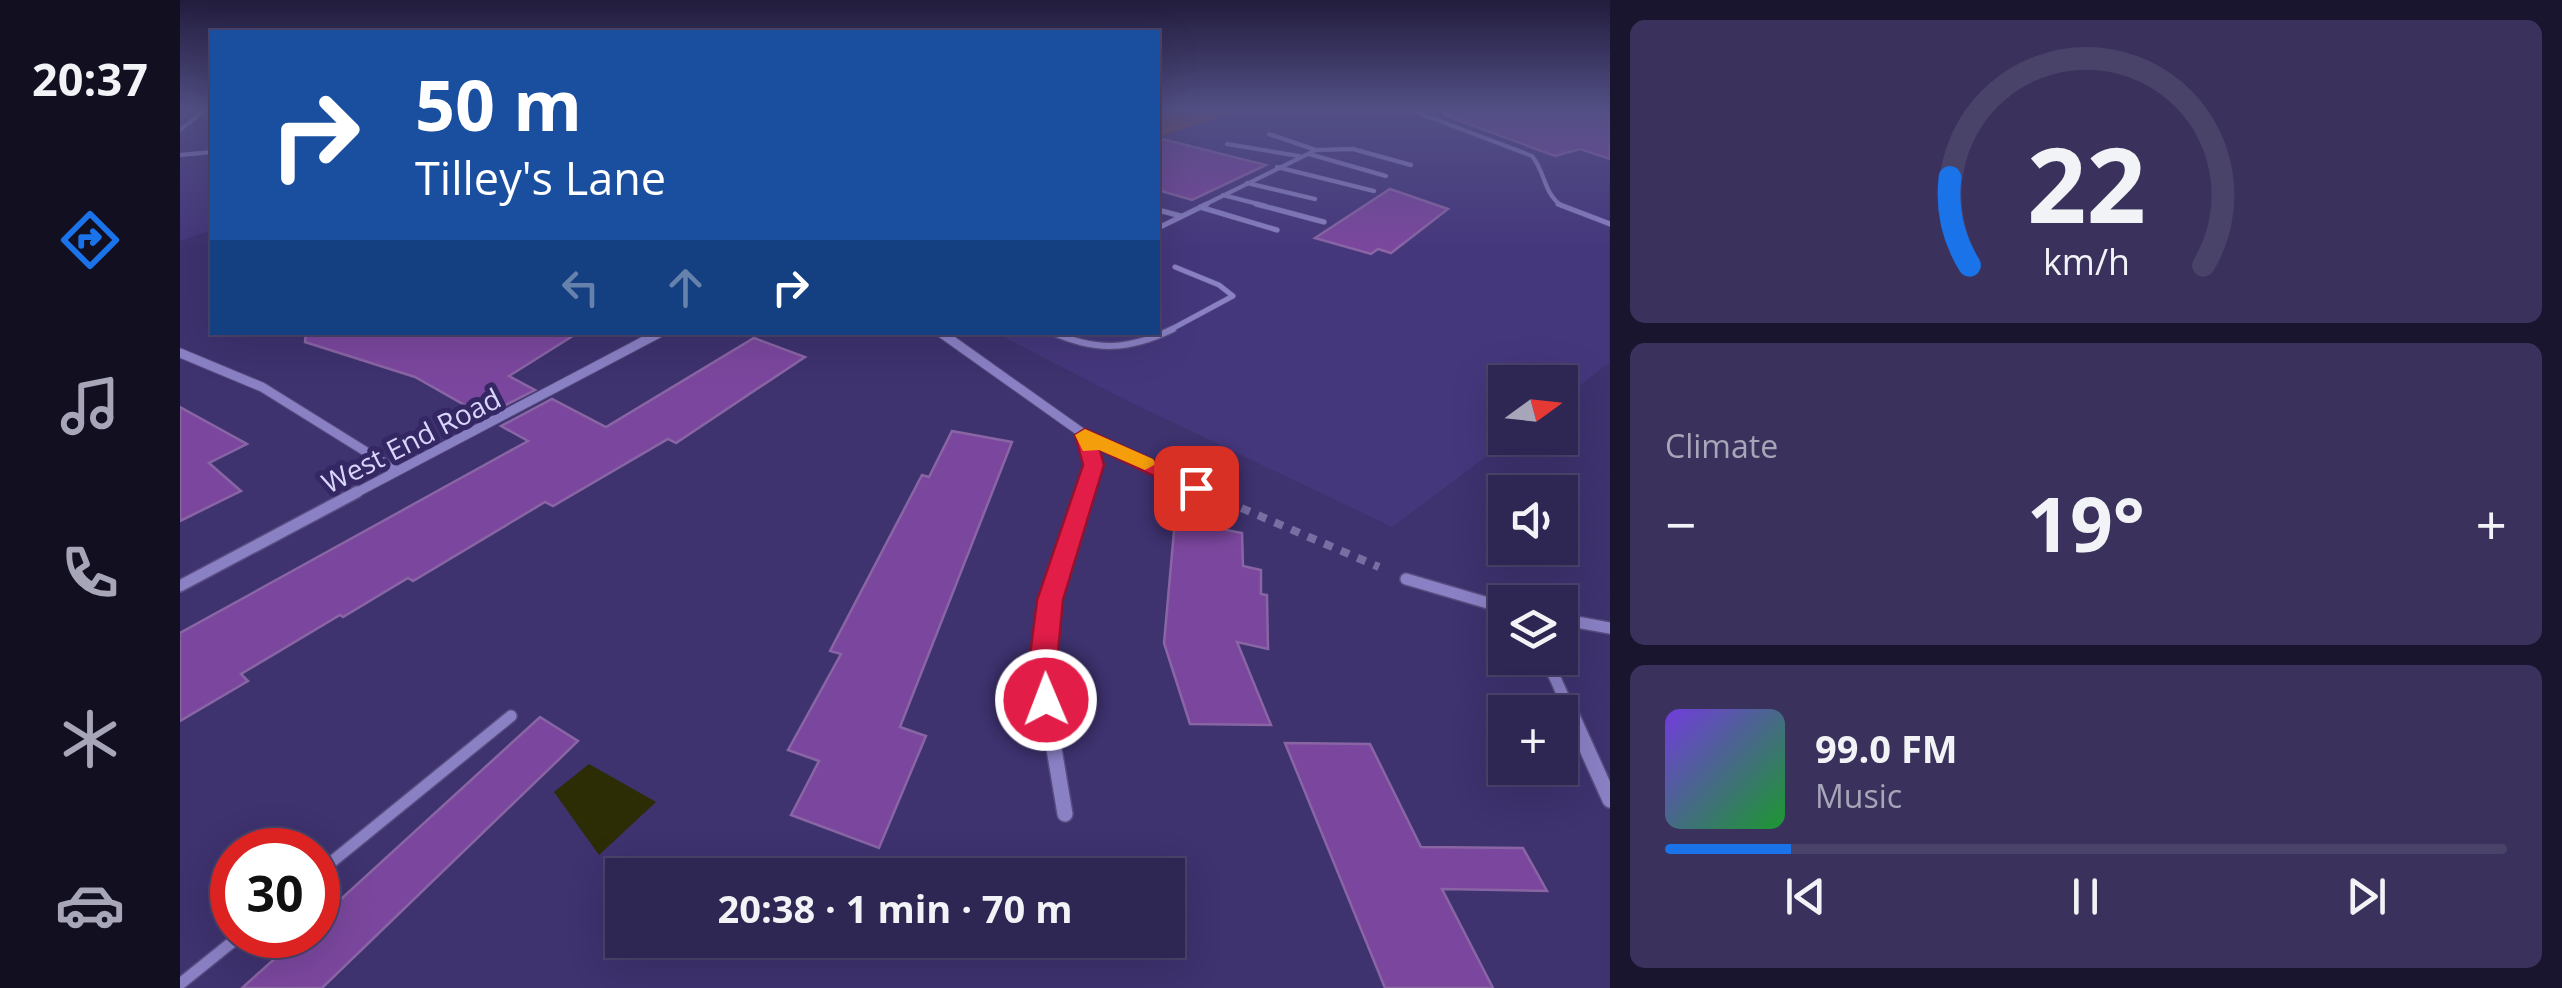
<!DOCTYPE html>
<meta charset="utf-8">
<style>
body{margin:0;font-family:"Open Sans",sans-serif;background:#3a325d;color:#f1f3f6;height:100vh;display:flex;flex-direction:column;font-size:38px;white-space:nowrap}
*{box-sizing:border-box;margin:0}
p{font-size:32px;color:#a7a5b8}
.icon{flex:none;width:55px;height:55px;fill:none;stroke:currentColor;stroke-width:2;stroke-linecap:round;stroke-linejoin:round}
.map{position:relative;flex:1;overflow:hidden}
.sheet{display:flex;flex-direction:column;gap:20px;padding:20px;background:#19152e;width:952px}
.sheet>*{flex:none}
.top-card{position:absolute;left:30px;top:30px;width:950px;height:305px;border-radius:0px;box-shadow:0 10px 40px #0002,0 0 0 2px #49436a;background:#1a4fa0;color:#fff;overflow:hidden}
.needle{width:65px;rotate:75deg}
.fabs{position:absolute;left:1308px;top:365px;display:grid;gap:20px}
.fabs a{display:grid;place-items:center;width:90px;height:90px;border-radius:0px;background:#2e2653;box-shadow:0 10px 40px #0002,0 0 0 2px #49436a;font-size:50px}
.speed{position:absolute;left:30px;top:828px;display:flex;gap:20px;font-size:50px;font-weight:700;text-align:center}
.speed>*{display:grid;place-content:center;width:130px;height:130px;border-radius:50%;background:#2e2653;box-shadow:0 10px 40px #0002,0 0 0 2px #49436a;line-height:1}
.speed .limit{border:15px solid #d22;background:#fff;color:#111}
.pin{position:absolute;display:grid;place-items:center;width:85px;height:85px;color:#fff;margin:-42px;border-radius:20px;box-shadow:0 5px 15px #0006}
.me{position:absolute;width:110px;margin:-55px;rotate:359deg;stroke-linejoin:round;filter:drop-shadow(0 0 8px #0008)}
.turn{display:flex;align-items:center;gap:35px;height:210px;padding:0 40px;font-size:45px}
.turn .icon{width:130px;height:130px;stroke-width:2.5}
.turn b{display:block;font-size:70px;line-height:85px}
.lanes{display:flex;align-items:center;height:95px;padding:0 40px;background:#0003;justify-content:center;gap:50px;direction:ltr}
.lanes .off{opacity:.35}
.big{font-size:75px;font-weight:700;line-height:1.1}
.sheet .card{flex:1;display:flex;flex-direction:column;justify-content:center;gap:15px;min-width:0;padding:0 35px;border-radius:15px;background:#3a325d}
.sheet .dial{align-items:center;gap:0}
.dial svg{height:260px;overflow:visible;fill:none;stroke:#49436a;stroke-width:7;stroke-linecap:round;text-anchor:middle}
.dial text{fill:#f1f3f6;stroke:none}
.song{display:flex;align-items:center;gap:30px}
.cover{width:120px;height:120px;border-radius:15px;background:linear-gradient(135deg,hsl(260 70% 55%),hsl(130 70% 35%))}
.played{height:10px;border-radius:5px;background:linear-gradient(90deg,#1a73e8 15%,#49436a 15%)}
.keys{display:flex;justify-content:space-around;direction:ltr}
.heat{display:flex;justify-content:space-between;align-items:center;font-size:55px;direction:ltr}
.trip{position:absolute;left:425px;top:858px;width:580px;height:100px;border-radius:0px;background:#2e2653;box-shadow:0 10px 40px #0002,0 0 0 2px #49436a;font-weight:700;line-height:100px;text-align:center}
main{display:flex;flex:1;min-height:0}
.tab-bar{display:flex;flex-direction:column;width:180px;justify-content:space-around;align-items:center;background:#120f21;color:#a7a5b8}
.tab-bar .icon{width:70px;height:70px}
.tab-bar .current{color:#1a73e8}
.tab-bar b{font-size:45px;color:#f1f3f6}
.map>svg:first-child{display:block}
.built{fill:#45377c}
.green{fill:#814827}
.water{fill:#2c2c05}
.building{fill:#7b479e;stroke:#8965a4;stroke-width:2.5}
.lines{fill:none;stroke-linecap:round;stroke-linejoin:round}
.service-far3-casing{stroke:#584c80;stroke-width:5}
.service-far2-casing{stroke:#584c80;stroke-width:6}
.service-far1-casing{stroke:#584c80;stroke-width:9}
.service-casing{stroke:#584c80;stroke-width:14}
.minor-far2-casing{stroke:#584c80;stroke-width:11}
.minor-far1-casing{stroke:#584c80;stroke-width:14}
.minor-casing{stroke:#584c80;stroke-width:18}
.path{stroke:#776ea2;stroke-width:8;stroke-dasharray:9 9;stroke-linecap:butt}
.service-far3{stroke:#8a81c5;stroke-width:4}
.service-far2{stroke:#8a81c5;stroke-width:5}
.service-far1{stroke:#8a81c5;stroke-width:6}
.service{stroke:#8a81c5;stroke-width:11}
.minor-far2{stroke:#8a81c5;stroke-width:9}
.minor-far1{stroke:#8a81c5;stroke-width:11}
.minor{stroke:#8a81c5;stroke-width:15}
.route{fill:#e11d48;stroke:#92132f;stroke-width:2.5}
.slow{fill:#f59e0b}
.labels{text-anchor:middle;dominant-baseline:central;stroke-width:10;stroke-linejoin:round;paint-order:stroke}
.street-label{font-size:28px;fill:#d8d5fa;stroke:#342763}
</style>
<main>
<nav class="tab-bar">
<b>20:37</b>
<svg class="icon current" aria-label="directions" viewBox="0 0 24 24"><path d="M12 3l9 9-9 9-9-9zM9 14v-3h6M13 9l2 2-2 2"/></svg>
<svg class="icon" aria-label="music" viewBox="0 0 24 24"><path d="M9 18V5l10-2v13"/><circle cx="6" cy="18" r="3"/><circle cx="16" cy="16" r="3"/></svg>
<svg class="icon" aria-label="phone" viewBox="0 0 24 24"><path d="M5 4h4l2 5-3 2q2 4 5 5l2-3 5 2v4C11 20 4 13 5 4z"/></svg>
<svg class="icon" aria-label="climate" viewBox="0 0 24 24"><path d="M12 3v18M4 7l16 10M4 17L20 7"/></svg>
<svg class="icon" aria-label="car" viewBox="0 0 24 24"><path d="M5 17H2v-5l4-1 3-4h7l3 4 3 1v5h-3M9 17h6M6 11h13"/><circle cx="7" cy="17" r="2"/><circle cx="17" cy="17" r="2"/></svg>
</nav>
<div class="map">
<svg width="1430" height="988" viewBox="0 0 1430 988">
<rect width="100%" height="100%" fill="#3e326f"/>
<path class="built" d="M0,110H32V230L0,241Z
M1060,110H1429V363L1380,401V382H1325V438H1331L1212,527L952,403L816,333L978,332V137Z"/>
<path class="green" d="M978,110H1060L978,137Z"/>
<path class="water" d="M409,764L476,802L419,855L374,792Z"/>
<path class="building" d="M1265,110H1430V159L1400,149L1375,156L1264,115Z
M978,138L1086,165L1012,200L978,190Z
M1210,189L1268,209L1211,253L1198,249L1191,254L1135,238Z
M126,332H399L329,376L355,390L304,416L235,377L125,342Z
M574,338L625,357L496,443L488,439L373,506L365,502L233,581L228,578L163,617L160,615L61,674L68,681L0,721V633L348,441L321,426L372,399L426,427Z
M0,407L67,444L29,463L61,491L0,521Z
M772,431L832,442L720,727L746,736L699,848L611,815L639,761L608,750L661,654L650,651L742,475L749,477Z
M995,520L1062,533L1063,566L1081,570V594L1087,595L1088,649L1057,642L1091,725L1010,724L984,643Z
M360,717L398,741L142,988H62L121,935H138V920Z
M1105,743L1190,744L1241,847L1343,848L1367,891L1262,889L1313,988H1205Z"/>
<g class="lines">
<defs>
<path id="service-far3" d="M1231,110L1352,156C1366,173 1363,193 1382,206
M0,130L25,110
M1089,134L1136,150L1173,149L1231,165
M1047,144L1119,156
M1129,154L1206,176
M0,155L32,152
M1097,167L1194,191
M1067,183L1135,199
M1043,195L1086,206
M1022,206L1136,150"/>
<path id="service-far2" d="M1076,204L1144,222
M1378,204L1430,224
M1020,207L1097,230
M978,210L1001,216
M978,228L1027,204
M988,331L1053,296L1039,285L995,267"/>
<path id="service-far1" d="M872,332C917,352 949,350 993,329"/>
<path id="service" d="M138,873L331,716
M0,984L61,935"/>
<path id="minor-far2" d="M760,332L905,435L1017,488
M0,353L82,387L217,471
M172,495L481,332
M905,495L912,461L905,435"/>
<path id="minor-far1" d="M1226,579L1325,608
M0,586L177,492
M1380,619L1430,628
M1366,658L1389,709
M867,709C863,631 880,565 906,492"/>
<path id="minor" d="M867,707L885,814
M1388,707L1430,800"/>
</defs>
<use href="#service-far3" class="service-far3-casing"/>
<use href="#service-far2" class="service-far2-casing"/>
<use href="#service-far1" class="service-far1-casing"/>
<use href="#service" class="service-casing"/>
<use href="#minor-far2" class="minor-far2-casing"/>
<use href="#minor-far1" class="minor-far1-casing"/>
<use href="#minor" class="minor-casing"/>
<path class="path" d="M1045,501L1199,567"/>
<use href="#service-far3" class="service-far3"/>
<use href="#service-far2" class="service-far2"/>
<use href="#service-far1" class="service-far1"/>
<use href="#service" class="service"/>
<use href="#minor-far2" class="minor-far2"/>
<use href="#minor-far1" class="minor-far1"/>
<use href="#minor" class="minor"/>
</g>
<linearGradient id="sky" x2="0" y2="1"><stop stop-color="#221c3d"/><stop offset="0.44" stop-color="#524f85"/><stop offset="1" stop-color="#524f85" stop-opacity="0"/></linearGradient>
<rect width="1430" height="248" fill="url(#sky)"/>
<path class="route" d="M905,429L1024,483L1028,488L1016,495L1009,493L920,450L924,465L883,600L877,663L880,700L876,708L866,712L855,708L851,700L849,663L857,600L903,465L895,435Z"/>
<path class="slow" d="M905,429L973,459L976,464L965,470L919,450L903,451L895,435Z"/>
<g class="labels">
<g class="street-label">
<text transform="translate(231 440) rotate(-27)">West End Road</text>
</g>
</g>
</svg>
<div class="fabs">
<a><svg class="needle" viewBox="-14 -14 28 28"><path d="M0-13l5 13h-10z" fill="#e53935"/><path d="M0 13l5-13h-10z" fill="#a7a5b8"/></svg></a>
<a><svg class="icon" aria-label="sound" viewBox="0 0 24 24"><path d="M4 9h4l5-4v14l-5-4H4zM17 9q2 3 0 6"/></svg></a>
<a><svg class="icon" aria-label="layers" viewBox="0 0 24 24"><path d="M12 4l9 5-9 5-9-5zM3 14l9 5 9-5"/></svg></a>
<a>+</a>
</div>
<div class="speed"><div class="limit">30</div></div>
<div class="pin" style="left:1016px;top:488px;background:#d93025"><svg class="icon" aria-label="arrive" viewBox="0 0 24 24"><path d="M6 21V4h12l-3 4 3 4H6"/></svg></div>
<svg class="me" style="left:866px;top:700px" viewBox="-20 -20 40 40"><circle r="17" fill="#e11d48" stroke="#fff" stroke-width="3"/><path d="M0-11L8 9 0 5-8 9z" fill="#fff"/></svg>
<div class="trip">20:38 · 1 min · 70 m</div>
<div class="top-card">
<div class="turn"><svg class="icon" aria-label="right" viewBox="0 0 24 24"><path d="M7 20v-9h11M14 6l5 5-5 5"/></svg><div><b>50 m</b>Tilley's Lane</div></div>
<div class="lanes"><svg class="icon off" aria-label="left" viewBox="0 0 24 24"><path d="M17 20v-9H6M10 6l-5 5 5 5"/></svg><svg class="icon off" aria-label="ahead" viewBox="0 0 24 24"><path d="M12 20V5M6 11l6-6 6 6"/></svg><svg class="icon" aria-label="right" viewBox="0 0 24 24"><path d="M7 20v-9h11M14 6l5 5-5 5"/></svg></div>
</div>
</div>
<section class="sheet">
<div class="card dial"><svg viewBox="0 0 100 80">
<path d="M14 69A42 42 0 1 1 86 69"/>
<path d="M14 69A42 42 0 0 1 8 42" stroke="#1a73e8"/>
<text x="50" y="56" font-size="32" font-weight="700">22</text>
<text x="50" y="72" font-size="11">km/h</text>
</svg></div>
<div class="card"><p>Climate</p>
<div class="heat"><a>−</a><b class="big">19°</b><a>+</a></div>
</div>
<div class="card">
<div class="song"><i class="cover"></i><div><b>99.0 FM</b><p>Music</p></div></div>
<div class="played"></div>
<div class="keys"><svg class="icon" aria-label="previous" viewBox="0 0 24 24"><path d="M18 5L8 12l10 7zM5 5v14"/></svg><svg class="icon" aria-label="pause" viewBox="0 0 24 24"><path d="M8 5v14M16 5v14"/></svg><svg class="icon" aria-label="next" viewBox="0 0 24 24"><path d="M6 5l10 7-10 7zM19 5v14"/></svg></div>
</div>
</section>
</main>
